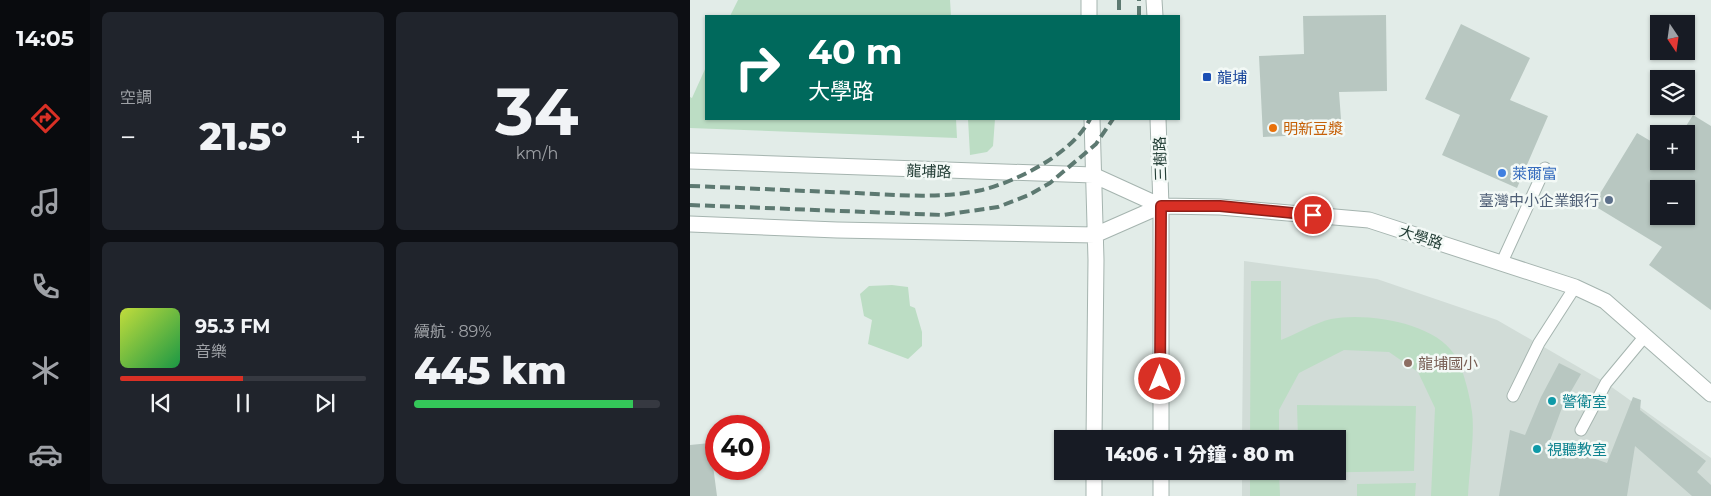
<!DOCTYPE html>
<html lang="zh-TW">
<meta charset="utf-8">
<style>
body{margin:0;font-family:Montserrat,"Noto Sans TC",sans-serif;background:#20242c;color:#f1f3f6;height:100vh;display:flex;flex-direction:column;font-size:19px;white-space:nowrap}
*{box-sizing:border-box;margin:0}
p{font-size:16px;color:#9ea1a6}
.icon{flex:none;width:28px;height:28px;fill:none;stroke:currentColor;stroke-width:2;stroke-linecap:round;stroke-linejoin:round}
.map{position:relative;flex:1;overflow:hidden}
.sheet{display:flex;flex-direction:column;gap:12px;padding:12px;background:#0d0f14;width:600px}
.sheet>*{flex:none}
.top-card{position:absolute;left:15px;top:15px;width:475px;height:105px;border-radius:0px;box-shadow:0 1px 4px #0004;background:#00695c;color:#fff;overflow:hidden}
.needle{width:32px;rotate:167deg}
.buttons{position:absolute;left:960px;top:15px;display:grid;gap:10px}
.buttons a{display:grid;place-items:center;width:45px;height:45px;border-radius:0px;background:#171b24;box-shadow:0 1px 4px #0004;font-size:25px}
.speed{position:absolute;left:15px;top:415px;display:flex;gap:10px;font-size:25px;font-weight:700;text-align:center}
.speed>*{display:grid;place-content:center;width:65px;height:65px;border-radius:50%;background:#171b24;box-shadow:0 1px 4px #0004;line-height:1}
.speed .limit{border:8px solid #d22;background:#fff;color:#111}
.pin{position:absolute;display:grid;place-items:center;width:42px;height:42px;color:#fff;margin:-21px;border:2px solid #fff;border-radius:50%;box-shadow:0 1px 5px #0007}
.me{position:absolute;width:55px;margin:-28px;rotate:0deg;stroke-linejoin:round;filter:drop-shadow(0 0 4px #0008)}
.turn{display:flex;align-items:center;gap:18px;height:105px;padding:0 20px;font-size:22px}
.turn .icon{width:65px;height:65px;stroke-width:2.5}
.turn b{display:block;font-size:35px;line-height:42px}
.big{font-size:38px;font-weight:800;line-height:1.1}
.sheet .tile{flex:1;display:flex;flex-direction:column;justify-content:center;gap:8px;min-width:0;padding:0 18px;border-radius:8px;background:#20242c}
.sheet .dial{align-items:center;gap:0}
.dial b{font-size:65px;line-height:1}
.song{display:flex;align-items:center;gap:15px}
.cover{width:60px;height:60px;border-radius:8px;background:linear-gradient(135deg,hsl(70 70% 55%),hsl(140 70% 35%))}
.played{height:5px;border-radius:2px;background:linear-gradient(90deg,#d93025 50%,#363941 50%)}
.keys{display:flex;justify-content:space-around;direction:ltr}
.heat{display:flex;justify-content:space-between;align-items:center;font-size:28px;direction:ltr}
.charge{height:8px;border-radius:4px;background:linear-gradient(90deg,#34c759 89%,#363941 0)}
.sheet .tiles{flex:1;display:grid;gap:12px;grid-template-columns:repeat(2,1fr)}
.trip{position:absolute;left:364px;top:430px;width:292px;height:50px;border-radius:0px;background:#171b24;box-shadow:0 1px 4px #0004;font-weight:800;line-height:50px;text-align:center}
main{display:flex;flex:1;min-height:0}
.dock{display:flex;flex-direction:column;width:90px;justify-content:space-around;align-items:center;background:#090b0e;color:#9ea1a6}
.dock .icon{width:35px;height:35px}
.dock .on{color:#d93025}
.dock b{font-size:22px;color:#f1f3f6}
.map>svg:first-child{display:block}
.built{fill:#d1dcd7}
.green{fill:#bcddc4}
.building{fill:#b8c7c1;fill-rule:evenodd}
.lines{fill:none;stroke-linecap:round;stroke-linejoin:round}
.service-casing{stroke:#a5b4af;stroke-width:13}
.tertiary-casing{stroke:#a5b4af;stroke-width:17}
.service{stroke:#fff;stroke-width:11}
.tertiary{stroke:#fff;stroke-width:15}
.rail{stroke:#5d7971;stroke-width:4;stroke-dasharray:10 5;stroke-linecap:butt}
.route-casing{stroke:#8d1f18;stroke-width:12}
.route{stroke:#d93025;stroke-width:9}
.transit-dot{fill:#1a4fb4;stroke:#f3f9f6;stroke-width:2}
.food-dot{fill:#e8710a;stroke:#f3f9f6;stroke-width:2}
.shop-dot{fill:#3f7fe0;stroke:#f3f9f6;stroke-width:2}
.service-dot{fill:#5c6f8a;stroke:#f3f9f6;stroke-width:2}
.education-dot{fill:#8d6e63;stroke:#f3f9f6;stroke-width:2}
.culture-dot{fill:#0f9aa8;stroke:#f3f9f6;stroke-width:2}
.labels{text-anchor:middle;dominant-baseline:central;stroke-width:5;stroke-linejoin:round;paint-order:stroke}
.transit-label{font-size:15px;fill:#164399;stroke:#f3f9f6;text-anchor:start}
.food-label{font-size:15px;fill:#c56008;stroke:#f3f9f6;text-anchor:start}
.street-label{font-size:15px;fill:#223d35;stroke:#f3f9f6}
.shop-label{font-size:15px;fill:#366cbe;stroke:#f3f9f6;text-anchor:start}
.service-label{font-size:15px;fill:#4e5e75;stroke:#f3f9f6;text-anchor:end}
.education-label{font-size:15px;fill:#785e54;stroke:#f3f9f6;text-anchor:start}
.culture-label{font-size:15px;fill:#0d838f;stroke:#f3f9f6;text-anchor:start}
</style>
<main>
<nav class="dock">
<b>14:05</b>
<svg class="icon on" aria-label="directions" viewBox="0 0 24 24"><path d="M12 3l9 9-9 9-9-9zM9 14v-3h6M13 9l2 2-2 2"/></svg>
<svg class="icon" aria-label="music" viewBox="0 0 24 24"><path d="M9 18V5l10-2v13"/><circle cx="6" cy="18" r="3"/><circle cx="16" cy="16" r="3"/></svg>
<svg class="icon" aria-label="phone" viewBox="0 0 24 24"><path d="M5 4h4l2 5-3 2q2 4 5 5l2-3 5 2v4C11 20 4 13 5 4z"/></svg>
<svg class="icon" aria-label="climate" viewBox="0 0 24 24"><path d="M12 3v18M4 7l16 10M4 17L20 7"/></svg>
<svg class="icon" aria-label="car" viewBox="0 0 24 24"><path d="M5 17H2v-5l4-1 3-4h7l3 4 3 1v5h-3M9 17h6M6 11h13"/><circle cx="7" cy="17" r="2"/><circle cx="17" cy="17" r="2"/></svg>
</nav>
<section class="sheet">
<div class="tiles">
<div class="tile"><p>空調</p>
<div class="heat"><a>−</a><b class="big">21.5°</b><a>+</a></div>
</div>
<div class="tile dial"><b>34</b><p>km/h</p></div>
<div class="tile">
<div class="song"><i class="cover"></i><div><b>95.3 FM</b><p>音樂</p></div></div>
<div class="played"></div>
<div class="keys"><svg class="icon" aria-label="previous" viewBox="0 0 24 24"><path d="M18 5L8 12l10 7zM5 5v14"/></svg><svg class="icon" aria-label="pause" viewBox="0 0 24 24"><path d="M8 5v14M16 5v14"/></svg><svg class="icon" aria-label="next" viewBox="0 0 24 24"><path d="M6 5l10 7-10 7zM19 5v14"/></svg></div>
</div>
<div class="tile"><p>續航 · 89%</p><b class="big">445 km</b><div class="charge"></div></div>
</div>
</section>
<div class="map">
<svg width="1021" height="496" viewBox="0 0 1021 496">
<rect width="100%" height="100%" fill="#e2ece8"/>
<path class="built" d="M554,261L687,279L807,320L916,383L1021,458V496H552V471H648V439H552Z"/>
<path class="green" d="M48,0H260L261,16H40Z
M16,67V119H266L267,138L0,128V97L2,98Z
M278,119H305L303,146L297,152L280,155Z
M561,281H591V340C607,334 624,323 641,319C675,312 744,322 764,354C773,367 780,396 782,412C785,435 779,472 778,496H741L745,408L728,372L699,352L654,350L609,373L589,410V439H560Z
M202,285L218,287L220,306L225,308L232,332V346L218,359L178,344L182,320L174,316L170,294L179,286Z
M607,405L726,406L724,471L608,473L648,471V439H608Z
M560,471H589L590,496H560Z
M726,483L725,496H667V484Z"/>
<path class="building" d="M696,15L697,91L649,92L652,133L573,137L569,56L614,54L613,16Z
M771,24L840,58L820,100L858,116L827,188L752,155L770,115L735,99Z
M1003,115L1021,126V310L959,265L972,247L903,205L947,133L969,146V161H996V134H991ZM969,189H996V216H969Z
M869,363L891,374L873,405L859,443L917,463L943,397L951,400L950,410L1016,461L1007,472L1021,485V496H1002L945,446L937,496H809L820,430L835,435L851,397Z
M20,443L27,496H0V445Z"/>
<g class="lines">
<defs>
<path id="service" d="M812,262L855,168
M823,396L849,343L885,287
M891,430L916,383L955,336"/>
<path id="tertiary" d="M399,0V16
M464,0L465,16
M402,119L406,260L404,439
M468,119L471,206V439
M0,161L403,175L471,206
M0,224L147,230L405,235L471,206L530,207L679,220L885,287L915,301L1021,394
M471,471V496
M404,496V471"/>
</defs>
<use href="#service" class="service-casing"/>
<use href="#tertiary" class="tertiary-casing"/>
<use href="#service" class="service"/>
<use href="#tertiary" class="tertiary"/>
<path class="rail" d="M429,0V16
M449,16V0
M0,186C56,188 111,191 167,193C208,195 251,199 292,190C328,181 383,153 400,119
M0,205L253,215L308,207L339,195L360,183L406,144L423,119"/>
</g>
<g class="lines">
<defs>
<path id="route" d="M470,379L471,206H530L623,215"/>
</defs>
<use href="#route" class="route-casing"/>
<use href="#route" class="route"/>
</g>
<rect class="transit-dot" x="512" y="72" width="10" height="10" rx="2.5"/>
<circle class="food-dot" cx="583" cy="128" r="5"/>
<circle class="shop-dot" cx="812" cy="173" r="5"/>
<circle class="service-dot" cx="919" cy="200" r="5"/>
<circle class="education-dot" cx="718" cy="363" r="5"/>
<g class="culture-dot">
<circle cx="862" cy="401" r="5"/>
<circle cx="847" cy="449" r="5"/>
</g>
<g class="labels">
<g class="transit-label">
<text x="527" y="77">龍埔</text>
</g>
<g class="food-label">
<text x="593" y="128">明新豆漿</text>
</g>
<g class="street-label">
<text transform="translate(470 159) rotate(-92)">三樹路</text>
<text transform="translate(239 171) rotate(2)">龍埔路</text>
<text transform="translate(731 237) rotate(18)">大學路</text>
</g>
<g class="shop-label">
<text x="822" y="173">萊爾富</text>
</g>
<g class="service-label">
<text x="909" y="200">臺灣中小企業銀行</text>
</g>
<g class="education-label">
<text x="728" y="363">龍埔國小</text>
</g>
<g class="culture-label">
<text x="872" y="401">警衛室</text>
<text x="857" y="449">視聽教室</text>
</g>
</g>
</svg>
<div class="buttons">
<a><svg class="needle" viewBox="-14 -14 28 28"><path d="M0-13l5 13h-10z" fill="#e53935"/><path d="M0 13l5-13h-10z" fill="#9ea1a6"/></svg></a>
<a><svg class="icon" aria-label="layers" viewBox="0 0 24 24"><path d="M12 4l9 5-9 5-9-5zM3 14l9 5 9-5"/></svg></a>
<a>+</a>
<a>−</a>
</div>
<div class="speed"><div class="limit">40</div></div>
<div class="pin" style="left:623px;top:215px;background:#d93025"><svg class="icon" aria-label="arrive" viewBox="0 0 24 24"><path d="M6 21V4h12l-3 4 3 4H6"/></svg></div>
<svg class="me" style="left:470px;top:379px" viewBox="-20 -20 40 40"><circle r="17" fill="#d93025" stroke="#fff" stroke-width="3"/><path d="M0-11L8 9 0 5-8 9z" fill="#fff"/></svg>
<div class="trip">14:06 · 1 分鐘 · 80 m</div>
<div class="top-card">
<div class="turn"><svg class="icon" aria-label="right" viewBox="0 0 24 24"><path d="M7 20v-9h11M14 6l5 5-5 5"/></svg><div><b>40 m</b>大學路</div></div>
</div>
</div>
</main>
